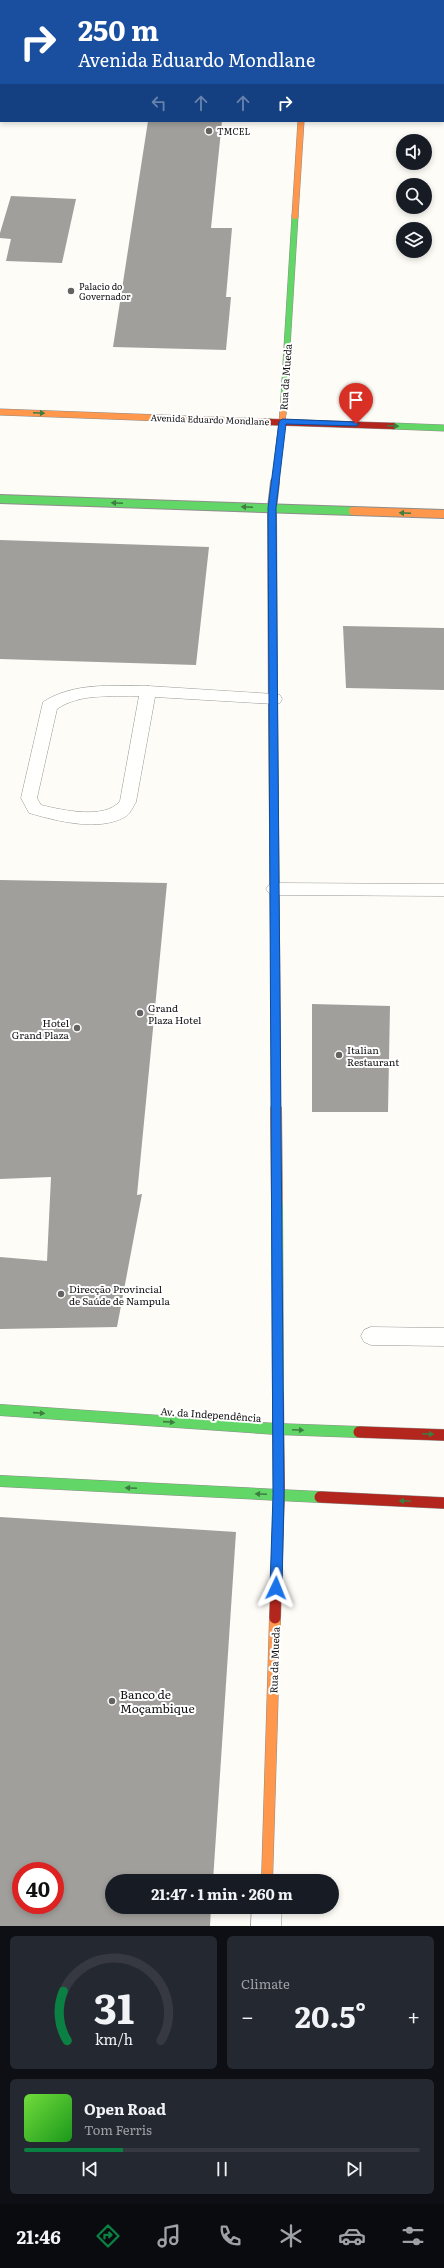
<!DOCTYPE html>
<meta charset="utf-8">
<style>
body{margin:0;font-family:Literata,serif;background:#242831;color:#f1f3f6;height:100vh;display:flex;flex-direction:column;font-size:15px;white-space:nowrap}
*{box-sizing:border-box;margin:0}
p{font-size:13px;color:#9ea1a6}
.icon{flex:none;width:22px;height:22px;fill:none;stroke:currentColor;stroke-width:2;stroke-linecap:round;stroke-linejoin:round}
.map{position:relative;height:1926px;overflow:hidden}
.panel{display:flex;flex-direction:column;gap:10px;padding:10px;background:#0d0f14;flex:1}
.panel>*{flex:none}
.guide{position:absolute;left:0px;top:0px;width:444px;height:122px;box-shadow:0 2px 6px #0003;background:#1a4fa0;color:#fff;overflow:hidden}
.tools{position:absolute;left:396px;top:134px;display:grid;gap:8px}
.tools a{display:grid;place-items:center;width:36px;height:36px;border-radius:50%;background:#171b24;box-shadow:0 2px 6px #0003;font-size:20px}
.speed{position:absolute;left:12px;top:1862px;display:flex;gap:8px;font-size:20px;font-weight:700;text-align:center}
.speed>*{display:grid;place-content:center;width:52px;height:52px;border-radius:50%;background:#171b24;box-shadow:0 2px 6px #0003;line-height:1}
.speed .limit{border:6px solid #d22;background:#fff;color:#111}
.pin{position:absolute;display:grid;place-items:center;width:34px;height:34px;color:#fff;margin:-41px -17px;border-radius:50% 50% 50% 0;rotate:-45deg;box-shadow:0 0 4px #0007}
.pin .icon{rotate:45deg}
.me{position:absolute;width:44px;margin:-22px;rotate:2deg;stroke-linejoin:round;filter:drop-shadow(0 0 3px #0008)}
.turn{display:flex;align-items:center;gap:14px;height:84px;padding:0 12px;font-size:18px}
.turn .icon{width:52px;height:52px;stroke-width:2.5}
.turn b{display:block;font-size:28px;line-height:34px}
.lanes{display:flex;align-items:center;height:38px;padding:0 12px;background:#0003;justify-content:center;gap:20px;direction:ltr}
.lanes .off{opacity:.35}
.big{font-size:30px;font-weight:700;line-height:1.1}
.panel .card{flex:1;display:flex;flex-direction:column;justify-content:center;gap:6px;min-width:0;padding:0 14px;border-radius:6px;background:#242831}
.panel .dial{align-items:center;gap:0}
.dial svg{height:104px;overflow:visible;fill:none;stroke:#363941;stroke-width:7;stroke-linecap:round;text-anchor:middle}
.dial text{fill:#f1f3f6;stroke:none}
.song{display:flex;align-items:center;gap:12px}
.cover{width:48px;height:48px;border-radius:6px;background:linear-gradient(135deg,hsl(100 70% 55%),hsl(120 70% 35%))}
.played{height:4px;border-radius:2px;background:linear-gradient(90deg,#0b8043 25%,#363941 25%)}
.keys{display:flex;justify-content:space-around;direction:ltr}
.heat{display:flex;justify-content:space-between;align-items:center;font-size:22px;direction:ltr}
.panel .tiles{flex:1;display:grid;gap:10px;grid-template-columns:1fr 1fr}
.card:last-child{grid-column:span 2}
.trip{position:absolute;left:105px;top:1874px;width:234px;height:40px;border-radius:20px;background:#171b24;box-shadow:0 2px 6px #0003;font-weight:700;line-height:40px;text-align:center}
.tab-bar{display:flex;height:64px;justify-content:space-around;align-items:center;background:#090b0e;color:#9ea1a6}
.tab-bar .icon{width:28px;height:28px}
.tab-bar .active{color:#0b8043}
.tab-bar b{font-size:18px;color:#f1f3f6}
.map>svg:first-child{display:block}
.building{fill:#a19f9c;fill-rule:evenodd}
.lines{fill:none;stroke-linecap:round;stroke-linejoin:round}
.lane-casing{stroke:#979795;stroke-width:1}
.street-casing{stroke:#979795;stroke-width:1}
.fast-far2-casing{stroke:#8e8d8b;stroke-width:7}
.fast-far1-casing{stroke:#8e8d8b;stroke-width:10}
.fast-casing{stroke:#8e8d8b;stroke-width:12}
.slow-far2-casing{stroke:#8e8d8b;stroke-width:7}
.slow-far1-casing{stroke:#8e8d8b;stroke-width:10}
.slow-casing{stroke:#8e8d8b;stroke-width:12}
.jam-far1-casing{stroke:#8e8d8b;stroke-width:7}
.jam-casing{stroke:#8e8d8b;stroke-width:12}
.lane{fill:#fffffe;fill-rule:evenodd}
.street{fill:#fffffe;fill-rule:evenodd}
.fast-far2{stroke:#63d668;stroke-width:6}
.fast-far1{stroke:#63d668;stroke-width:8}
.fast{stroke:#63d668;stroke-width:11}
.slow-far2{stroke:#ff974d;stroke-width:6}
.slow-far1{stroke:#ff974d;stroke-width:8}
.slow{stroke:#ff974d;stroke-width:11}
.jam-far1{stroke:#b3261e;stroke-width:6}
.jam{stroke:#b3261e;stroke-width:11}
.oneway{fill:#3e7d41}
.route{fill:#1a73e8;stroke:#114b97}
.poi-dot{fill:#646362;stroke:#fff;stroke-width:1.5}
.labels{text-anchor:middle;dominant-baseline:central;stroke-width:4;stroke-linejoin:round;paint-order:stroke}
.far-poi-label{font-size:9px;fill:#111;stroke:#fff;text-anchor:start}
.far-street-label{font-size:9px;fill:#111;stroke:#fff}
.street-label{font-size:10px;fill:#111;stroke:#fff}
.poi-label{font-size:10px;fill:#111;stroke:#fff;text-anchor:start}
.near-poi-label{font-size:12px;fill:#111;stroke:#fff;text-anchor:start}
</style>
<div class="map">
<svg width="444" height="1926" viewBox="0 0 444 1926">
<rect width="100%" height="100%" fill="#fdfcf7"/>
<path class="building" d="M148,121H222L211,228H232L226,297H231L226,350L113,347Z
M11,196L76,199L62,263L6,261L11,239L0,238V233Z
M0,540L209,547L196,665L0,659Z
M343,626L444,628V690L346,688Z
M0,880L167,883L137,1195L142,1194L117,1327L0,1329V1257L47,1261L51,1177L0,1179Z
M312,1004L390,1006L388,1112H312Z
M0,1517L236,1532L213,1881H112V1907H211L210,1926H0ZM21,1871H55V1905H21Z"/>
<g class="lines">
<defs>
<path id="lane" d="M148,686L274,694L280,695L282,699L280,703L274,704L155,697L136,802C133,807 130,814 125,817C98,832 57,821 29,813L21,798L43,702C74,682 112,686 148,686ZM139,696L120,801C105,820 62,810 41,805L37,798L57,709C80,693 111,697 139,696Z
M275,883L444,884V896L275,895L269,893L266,889L269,885Z
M371,1327L444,1328V1346L371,1345L364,1342L361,1336L364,1330Z"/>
<path id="street" d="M301,0H315V1H301Z
M252,1907H282L281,1926H251Z"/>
<path id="fast-far2" d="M283,413L295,216
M393,426L444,428"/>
<path id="fast-far1" d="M0,499L353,511
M273,712L276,1050"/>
<path id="fast" d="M277,1201L278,1393
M0,1410L277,1429L359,1432
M0,1481L320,1497"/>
<path id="slow-far2" d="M295,216L301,121
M0,412L270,422
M275,483L283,413"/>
<path id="slow-far1" d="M353,511L444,514
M273,712L272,508L275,482
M276,1050V1110"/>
<path id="slow" d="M276,1109L277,1201
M267,1881L275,1618"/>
<path id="jam-far1" d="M270,422L393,426"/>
<path id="jam" d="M359,1432L444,1435
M320,1497L444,1503
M275,1618L279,1495L278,1393"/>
</defs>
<use href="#lane" class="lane-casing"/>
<use href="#street" class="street-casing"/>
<use href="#fast-far2" class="fast-far2-casing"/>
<use href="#fast-far1" class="fast-far1-casing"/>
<use href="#fast" class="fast-casing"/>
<use href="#slow-far2" class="slow-far2-casing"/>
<use href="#slow-far1" class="slow-far1-casing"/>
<use href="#slow" class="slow-casing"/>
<use href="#jam-far1" class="jam-far1-casing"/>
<use href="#jam" class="jam-casing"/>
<use href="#lane" class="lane"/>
<use href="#street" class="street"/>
<use href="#fast-far2" class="fast-far2"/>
<use href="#fast-far1" class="fast-far1"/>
<use href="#fast" class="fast"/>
<use href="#slow-far2" class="slow-far2"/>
<use href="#slow-far1" class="slow-far1"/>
<use href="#slow" class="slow"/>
<use href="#jam-far1" class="jam-far1"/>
<use href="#jam" class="jam"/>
</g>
<defs><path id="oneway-solid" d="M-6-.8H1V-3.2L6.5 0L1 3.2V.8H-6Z"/></defs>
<g class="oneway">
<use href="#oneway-solid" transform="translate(39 413) rotate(2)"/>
<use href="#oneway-solid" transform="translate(393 426) rotate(2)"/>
<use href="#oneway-solid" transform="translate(117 503) rotate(-178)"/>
<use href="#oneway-solid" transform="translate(247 507) rotate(-178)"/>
<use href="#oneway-solid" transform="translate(405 513) rotate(-178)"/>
<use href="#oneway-solid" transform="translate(39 1413) rotate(4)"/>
<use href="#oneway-solid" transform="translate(169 1422) rotate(4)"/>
<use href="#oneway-solid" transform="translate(298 1430) rotate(2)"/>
<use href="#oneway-solid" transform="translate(428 1434) rotate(2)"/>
<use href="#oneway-solid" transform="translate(131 1488) rotate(-177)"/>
<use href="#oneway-solid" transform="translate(261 1494) rotate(-177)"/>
<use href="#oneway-solid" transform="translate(405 1501) rotate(-177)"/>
</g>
<path class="route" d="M282,419L356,422L359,424L356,426L286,424L276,508L284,1495L282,1588L276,1593L270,1588L273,1495L268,508L279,422Z"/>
<g class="poi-dot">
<circle cx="209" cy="131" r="4"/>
<circle cx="71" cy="291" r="4"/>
<circle cx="140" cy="1013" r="4"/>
<circle cx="77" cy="1028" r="4"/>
<circle cx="339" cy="1055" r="4"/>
<circle cx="61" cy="1294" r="4"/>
<circle cx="112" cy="1701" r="4"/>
</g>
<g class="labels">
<g class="far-poi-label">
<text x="217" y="131">TMCEL</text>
<text x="79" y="286">Palacio do<tspan x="79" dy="10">Governador</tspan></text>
</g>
<g class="far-street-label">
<text transform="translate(210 419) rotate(2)">Avenida Eduardo Mondlane</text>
</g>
<g class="street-label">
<text transform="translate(285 377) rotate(-86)">Rua da Mueda</text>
<text transform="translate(211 1414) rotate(4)">Av. da Independência</text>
<text transform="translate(274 1660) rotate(-88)">Rua da Mueda</text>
</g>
<g class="poi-label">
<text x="148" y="1007">Grand<tspan x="148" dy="12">Plaza Hotel</tspan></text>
<text x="69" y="1022" text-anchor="end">Hotel<tspan x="69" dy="12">Grand Plaza</tspan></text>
<text x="347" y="1049">Italian<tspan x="347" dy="12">Restaurant</tspan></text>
<text x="69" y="1288">Direcção Provincial<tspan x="69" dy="12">de Saúde de Nampula</tspan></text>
</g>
<g class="near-poi-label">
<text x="120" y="1694">Banco de<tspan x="120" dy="14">Moçambique</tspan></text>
</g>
</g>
</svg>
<div class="tools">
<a><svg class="icon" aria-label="sound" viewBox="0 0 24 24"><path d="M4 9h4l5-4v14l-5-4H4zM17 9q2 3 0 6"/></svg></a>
<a><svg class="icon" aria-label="search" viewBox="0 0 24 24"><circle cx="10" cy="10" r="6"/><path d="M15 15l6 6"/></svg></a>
<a><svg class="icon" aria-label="layers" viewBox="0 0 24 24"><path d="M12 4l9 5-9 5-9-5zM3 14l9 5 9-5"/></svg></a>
</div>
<div class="speed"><div class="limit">40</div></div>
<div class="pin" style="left:356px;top:424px;background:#d93025"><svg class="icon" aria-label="arrive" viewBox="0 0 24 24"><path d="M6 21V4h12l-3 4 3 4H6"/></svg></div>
<svg class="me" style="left:276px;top:1588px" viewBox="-20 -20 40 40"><path d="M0-17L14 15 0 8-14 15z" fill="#1a73e8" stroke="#fff" stroke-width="4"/></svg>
<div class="trip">21:47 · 1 min · 260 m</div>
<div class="guide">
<div class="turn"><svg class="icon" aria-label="right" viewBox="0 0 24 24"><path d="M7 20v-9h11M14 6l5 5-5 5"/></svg><div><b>250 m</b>Avenida Eduardo Mondlane</div></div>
<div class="lanes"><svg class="icon off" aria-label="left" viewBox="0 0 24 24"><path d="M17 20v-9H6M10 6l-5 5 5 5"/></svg><svg class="icon off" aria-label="ahead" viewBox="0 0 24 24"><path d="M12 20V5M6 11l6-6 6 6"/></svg><svg class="icon off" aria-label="ahead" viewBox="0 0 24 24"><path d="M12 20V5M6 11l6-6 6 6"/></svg><svg class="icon" aria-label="right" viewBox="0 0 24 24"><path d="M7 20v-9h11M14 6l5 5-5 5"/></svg></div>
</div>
</div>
<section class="panel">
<div class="tiles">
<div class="card dial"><svg viewBox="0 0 100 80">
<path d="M14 69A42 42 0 1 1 86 69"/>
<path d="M14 69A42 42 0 0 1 11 31" stroke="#0b8043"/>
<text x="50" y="56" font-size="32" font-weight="700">31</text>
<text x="50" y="72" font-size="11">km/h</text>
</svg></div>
<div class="card"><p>Climate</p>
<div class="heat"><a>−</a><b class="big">20.5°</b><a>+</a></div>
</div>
<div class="card">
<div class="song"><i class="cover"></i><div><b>Open Road</b><p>Tom Ferris</p></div></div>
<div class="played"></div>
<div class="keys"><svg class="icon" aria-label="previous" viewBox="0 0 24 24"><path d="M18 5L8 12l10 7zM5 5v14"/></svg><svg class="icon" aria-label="pause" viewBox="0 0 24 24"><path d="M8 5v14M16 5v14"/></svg><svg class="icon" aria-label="next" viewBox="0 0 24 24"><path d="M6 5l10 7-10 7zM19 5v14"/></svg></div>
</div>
</div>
</section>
<nav class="tab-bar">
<b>21:46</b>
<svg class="icon active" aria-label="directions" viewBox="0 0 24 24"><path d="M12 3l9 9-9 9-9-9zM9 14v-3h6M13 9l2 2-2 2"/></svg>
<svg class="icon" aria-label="music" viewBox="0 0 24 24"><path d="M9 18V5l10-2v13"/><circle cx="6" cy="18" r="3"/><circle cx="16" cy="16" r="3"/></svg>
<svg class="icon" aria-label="phone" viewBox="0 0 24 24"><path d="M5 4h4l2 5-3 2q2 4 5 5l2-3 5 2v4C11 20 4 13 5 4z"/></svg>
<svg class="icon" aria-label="climate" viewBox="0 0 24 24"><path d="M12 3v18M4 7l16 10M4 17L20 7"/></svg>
<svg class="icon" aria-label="car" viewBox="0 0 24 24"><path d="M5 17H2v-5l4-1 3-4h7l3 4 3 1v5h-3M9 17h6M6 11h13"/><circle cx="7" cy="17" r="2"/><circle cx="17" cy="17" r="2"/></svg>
<svg class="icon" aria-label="filters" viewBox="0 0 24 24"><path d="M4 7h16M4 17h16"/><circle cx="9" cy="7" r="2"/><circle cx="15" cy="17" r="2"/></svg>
</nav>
